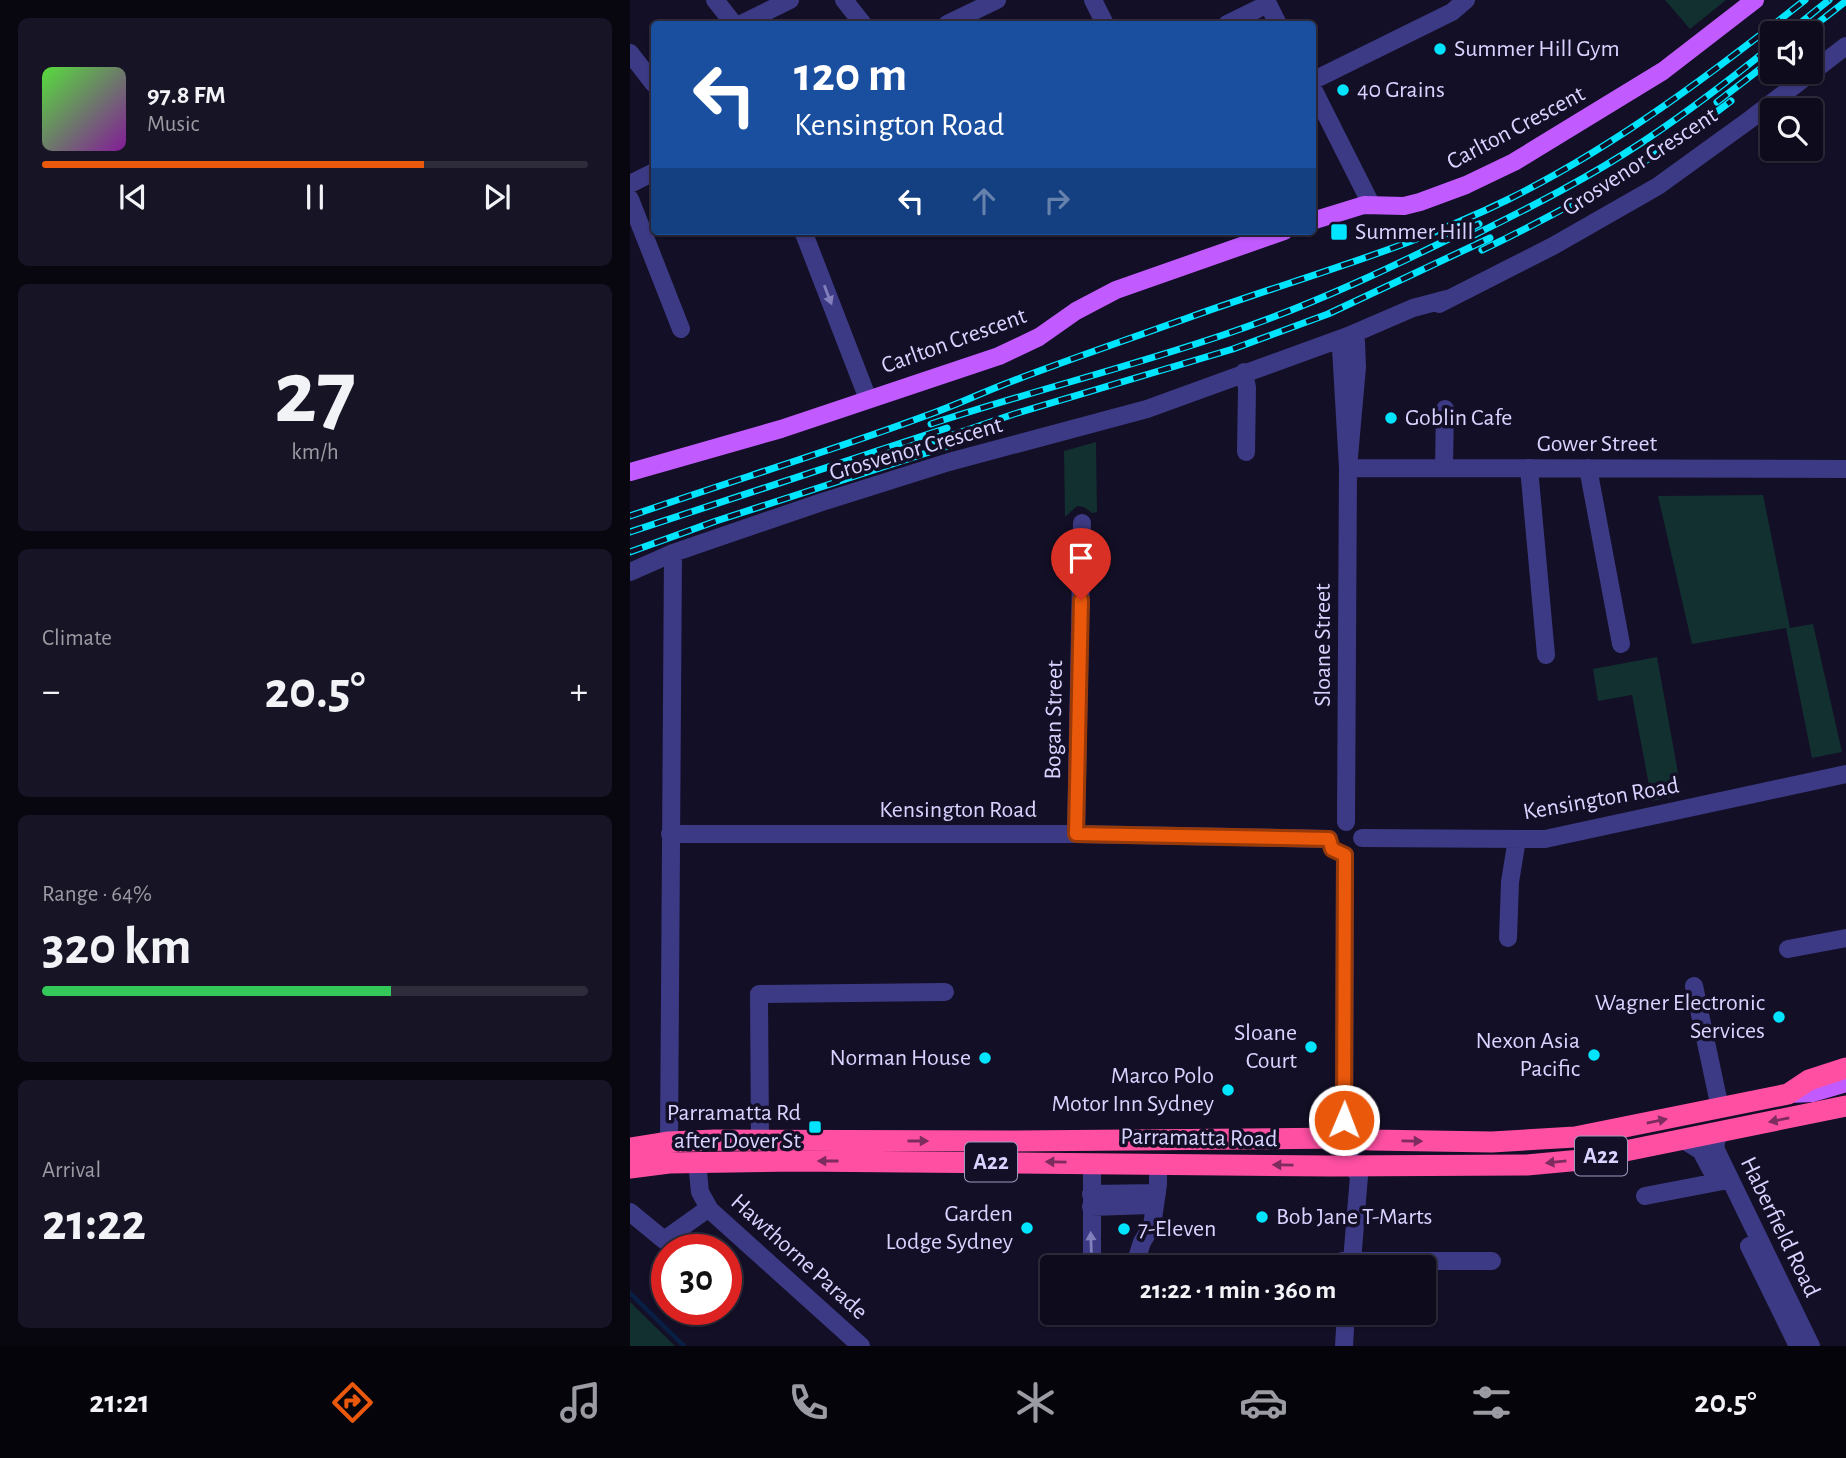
<!DOCTYPE html>
<meta charset="utf-8">
<style>
body{margin:0;font-family:"Alegreya Sans",sans-serif;background:#171425;color:#f1f3f6;height:100vh;display:flex;flex-direction:column;font-size:26px;white-space:nowrap}
*{box-sizing:border-box;margin:0}
p{font-size:23px;color:#9b9ba3}
.icon{flex:none;width:38px;height:38px;fill:none;stroke:currentColor;stroke-width:2;stroke-linecap:round;stroke-linejoin:round}
.map{position:relative;flex:1;overflow:hidden}
.panel{display:flex;flex-direction:column;gap:18px;padding:18px;background:#08060f;width:630px}
.panel>*{flex:none}
.guide{position:absolute;left:21px;top:21px;width:665px;height:214px;border-radius:7px;box-shadow:0 2px 5px #0004,0 0 0 2px #2e2b3b;background:#1a4fa0;color:#fff;overflow:hidden}
.controls{position:absolute;left:1130px;top:21px;display:grid;gap:14px}
.controls a{display:grid;place-items:center;width:63px;height:63px;border-radius:7px;background:#0e0b1c;box-shadow:0 2px 5px #0004,0 0 0 2px #2e2b3b;font-size:35px}
.speed{position:absolute;left:21px;top:1234px;display:flex;gap:14px;font-size:35px;font-weight:700;text-align:center}
.speed>*{display:grid;place-content:center;width:91px;height:91px;border-radius:50%;background:#0e0b1c;box-shadow:0 2px 5px #0004,0 0 0 2px #2e2b3b;line-height:1}
.speed .limit{border:10px solid #d22;background:#fff;color:#111}
.pin{position:absolute;display:grid;place-items:center;width:60px;height:60px;color:#fff;margin:-72px -30px;border-radius:50% 50% 50% 0;rotate:-45deg;box-shadow:0 0 7px #0007}
.pin .icon{rotate:45deg}
.me{position:absolute;width:77px;margin:-38px;rotate:1deg;stroke-linejoin:round;filter:drop-shadow(0 0 5px #0008)}
.turn{display:flex;align-items:center;gap:24px;height:147px;padding:0 28px;font-size:32px}
.turn .icon{width:91px;height:91px;stroke-width:2.5}
.turn b{display:block;font-size:49px;line-height:60px}
.lanes{display:flex;align-items:center;height:66px;padding:0 28px;background:#0003;justify-content:center;gap:35px;direction:ltr}
.lanes .off{opacity:.35}
.big{font-size:52px;font-weight:700;line-height:1.1}
.panel .widget{flex:1;display:flex;flex-direction:column;justify-content:center;gap:10px;min-width:0;padding:0 24px;border-radius:10px;background:#171425}
.panel .dial{align-items:center;gap:0}
.dial b{font-size:91px;line-height:1}
.song{display:flex;align-items:center;gap:21px}
.cover{width:84px;height:84px;border-radius:10px;background:linear-gradient(135deg,hsl(110 70% 55%),hsl(290 70% 35%))}
.played{height:7px;border-radius:4px;background:linear-gradient(90deg,#ea580c 70%,#2e2b3b 70%)}
.keys{display:flex;justify-content:space-around;direction:ltr}
.heat{display:flex;justify-content:space-between;align-items:center;font-size:38px;direction:ltr}
.charge{height:10px;border-radius:5px;background:linear-gradient(90deg,#34c759 64%,#2e2b3b 0)}
.trip{position:absolute;left:410px;top:1255px;width:396px;height:70px;border-radius:7px;background:#0e0b1c;box-shadow:0 2px 5px #0004,0 0 0 2px #2e2b3b;font-weight:700;line-height:70px;text-align:center}
.tab-bar{display:flex;height:112px;justify-content:space-around;align-items:center;background:#06040b;color:#9b9ba3}
.tab-bar .icon{width:49px;height:49px}
.tab-bar .current{color:#ea580c}
.tab-bar b{font-size:32px;color:#f1f3f6}
main{display:flex;flex:1;min-height:0}
.map>svg:first-child{display:block}
.green{fill:#12302f}
.lines{fill:none;stroke-linecap:round;stroke-linejoin:round}
.stream{stroke:#0a1f44;stroke-width:4.5}
.minor{stroke:#3d3a85;stroke-width:18}
.major{stroke:#c25bff;stroke-width:18}
.highway{stroke:#ff4fa3;stroke-width:21}
.rail-casing{stroke:#00e5ff;stroke-width:7}
.rail{stroke:#130f26;stroke-width:4.5;stroke-dasharray:13;stroke-linecap:butt}
.oneway{fill:#837fbc}
.oneway2{fill:#7d2c5e}
.route-casing{stroke:#983908;stroke-width:18}
.route{stroke:#ea580c;stroke-width:12}
.poi-dot{fill:#00e5ff;stroke:#130f26;stroke-width:2.5}
.labels{text-anchor:middle;dominant-baseline:central;stroke-width:7;stroke-linejoin:round;paint-order:stroke}
.shield{fill:#130f26;stroke:#9e99be;stroke-width:2}
.shield-label{font-size:23px;font-weight:bold;fill:#d9d4ff}
.poi-label{font-size:24px;fill:#d9d4ff;stroke:#130f26;text-anchor:end}
.street-label{font-size:24px;fill:#d9d4ff;stroke:#130f26}
</style>
<main>
<section class="panel">
<div class="widget">
<div class="song"><i class="cover"></i><div><b>97.8 FM</b><p>Music</p></div></div>
<div class="played"></div>
<div class="keys"><svg class="icon" aria-label="previous" viewBox="0 0 24 24"><path d="M18 5L8 12l10 7zM5 5v14"/></svg><svg class="icon" aria-label="pause" viewBox="0 0 24 24"><path d="M8 5v14M16 5v14"/></svg><svg class="icon" aria-label="next" viewBox="0 0 24 24"><path d="M6 5l10 7-10 7zM19 5v14"/></svg></div>
</div>
<div class="widget dial"><b>27</b><p>km/h</p></div>
<div class="widget"><p>Climate</p>
<div class="heat"><a>−</a><b class="big">20.5°</b><a>+</a></div>
</div>
<div class="widget"><p>Range · 64%</p><b class="big">320 km</b><div class="charge"></div></div>
<div class="widget"><p>Arrival</p><b class="big">21:22</b></div>
</section>
<div class="map">
<svg width="1216" height="1346" viewBox="0 0 1216 1346">
<rect width="100%" height="100%" fill="#130f26"/>
<path class="green" d="M1035,0H1096L1060,29Z
M466,442L467,512L462,513L454,507L447,506L435,517L434,451Z
M1133,495L1160,628L1183,624L1212,752L1182,758L1156,628L1062,644L1028,496Z
M1027,657L1052,795L1022,801L1002,695L968,701L963,669Z
M0,1302L45,1346H0Z"/>
<g class="lines">
<path class="stream" d="M0,1293L54,1346"/>
<path class="minor" d="M85,0L104,24
M214,0L233,24
M463,0L475,24
M636,0L648,24
M111,24L160,0
M317,24L367,0
M597,24L638,4
M0,53L24,84
M682,81L822,12L836,0
M682,87L741,204
M0,184L24,172
M0,199L51,329
M173,231L238,399
M809,304L923,246L1028,186L1122,118L1216,46
M614,372L617,388L616,452
M814,467L815,409
M718,468L1216,469
M899,468L916,655
M958,468L991,644
M0,572L43,553L192,502L319,462L517,409L718,336L783,308L817,299
M716,822L718,468L711,348L718,336L726,342L727,367L718,468
M40,834H446L699,839
M446,834L452,523
M732,838L915,839L1216,774
M715,855L714,1138L722,1166L729,1176L722,1261L720,1267
M878,938L880,882L887,839
M1158,949L1216,938
M1064,986L1090,1108
M1095,1130L1087,1138L1085,1148L1181,1346
M1052,1139L1071,1151L1086,1179
M130,1140L129,994L315,992
M39,1142L43,553
M67,1162L70,1192L80,1210L231,1346
M462,1163V1259L470,1265L498,1267L507,1258L512,1242L522,1226L528,1184V1164
M461,1194L527,1193
M1015,1196L1098,1180
M461,1207L520,1205
M0,1212L34,1240L79,1208
M1119,1246L1168,1346
M712,1261H862
M714,1346L716,1312"/>
<path class="major" d="M682,221L734,205L774,206L790,202L836,185L884,162L1033,71L1125,0
M0,472L151,429L369,356L409,337L446,311L486,290L654,231
M1158,1094L1182,1093L1216,1083"/>
<path class="highway" d="M0,1148L39,1142L85,1140L382,1141L714,1138L741,1140L862,1142L945,1137L1158,1094L1179,1080L1216,1068
M0,1168L39,1163L166,1161L702,1166L897,1165L951,1160L1216,1106"/>
<defs>
<path id="rail" d="M1158,33L1199,0
M1175,33L1216,1
M1087,102L1143,59
M842,236C901,207 960,177 1014,141C1059,111 1101,79 1143,45
M852,250C940,208 1024,161 1101,101
M301,424C399,392 499,367 596,334C683,305 767,265 849,224
M305,441L384,414L603,349L698,314L860,238
M0,516C98,482 198,452 295,416C324,406 351,393 380,382C440,359 502,338 563,316C669,278 778,249 879,199C986,146 1081,74 1175,0
M0,532L317,428
M0,552L86,521L321,445"/>
</defs>
<use href="#rail" class="rail-casing"/>
<use href="#rail" class="rail"/>
</g>
<defs><path id="oneway-solid" d="M-6-.8H1V-3.2L6.5 0L1 3.2V.8H-6Z" transform="scale(1.75)"/></defs>
<g class="oneway">
<use href="#oneway-solid" transform="translate(198 295) rotate(69)"/>
<use href="#oneway-solid" transform="translate(461 1242) rotate(-92)"/>
</g>
<g class="oneway2">
<use href="#oneway-solid" transform="translate(1149 1120) rotate(169)"/>
<use href="#oneway-solid" transform="translate(1027 1121) rotate(-12)"/>
<use href="#oneway-solid" transform="translate(288 1141)"/>
<use href="#oneway-solid" transform="translate(782 1141) rotate(1)"/>
<use href="#oneway-solid" transform="translate(198 1161) rotate(-180)"/>
<use href="#oneway-solid" transform="translate(426 1162) rotate(-179)"/>
<use href="#oneway-solid" transform="translate(926 1162) rotate(174)"/>
<use href="#oneway-solid" transform="translate(653 1165) rotate(-179)"/>
</g>
<g class="lines">
<defs>
<path id="route" d="M451,600L446,834L699,839L702,849L715,855L714,1120"/>
</defs>
<use href="#route" class="route-casing"/>
<use href="#route" class="route"/>
</g>
<g class="poi-dot">
<circle cx="810" cy="49" r="7"/>
<circle cx="713" cy="90" r="7"/>
<rect x="700" y="223" width="18" height="18" rx="3.5"/>
<circle cx="761" cy="418" r="7"/>
<circle cx="1149" cy="1017" r="7"/>
<circle cx="681" cy="1047" r="7"/>
<circle cx="964" cy="1055" r="7"/>
<circle cx="355" cy="1058" r="7"/>
<circle cx="598" cy="1090" r="7"/>
<rect x="178" y="1120" width="14" height="14" rx="3.5"/>
<circle cx="632" cy="1217" r="7"/>
<circle cx="397" cy="1228" r="7"/>
<circle cx="494" cy="1229" r="7"/>
</g>
<g class="labels">
<g class="shield">
<rect x="945" y="1136.5" width="52" height="39" rx="5"/>
<rect x="335" y="1142.5" width="52" height="39" rx="5"/>
</g>
<g class="shield-label">
<text x="971" y="1156">A22</text>
<text x="361" y="1162">A22</text>
</g>
<g class="poi-label">
<text x="824" y="49" text-anchor="start">Summer Hill Gym</text>
<text x="727" y="90" text-anchor="start">40 Grains</text>
<text x="725" y="232" text-anchor="start">Summer Hill</text>
<text x="775" y="418" text-anchor="start">Goblin Cafe</text>
<text x="1135" y="1003">Wagner Electronic<tspan x="1135" dy="28">Services</tspan></text>
<text x="667" y="1033">Sloane<tspan x="667" dy="28">Court</tspan></text>
<text x="950" y="1041">Nexon Asia<tspan x="950" dy="28">Pacific</tspan></text>
<text x="341" y="1058">Norman House</text>
<text x="584" y="1076">Marco Polo<tspan x="584" dy="28">Motor Inn Sydney</tspan></text>
<text x="171" y="1113">Parramatta Rd<tspan x="171" dy="28">after Dover St</tspan></text>
<text x="383" y="1214">Garden<tspan x="383" dy="28">Lodge Sydney</tspan></text>
<text x="646" y="1217" text-anchor="start">Bob Jane T-Marts</text>
<text x="508" y="1229" text-anchor="start">7-Eleven</text>
</g>
<g class="street-label">
<text transform="translate(886 128) rotate(-28)">Carlton Crescent</text>
<text transform="translate(1010 162) rotate(-33)">Grosvenor Crescent</text>
<text transform="translate(324 341) rotate(-20)">Carlton Crescent</text>
<text x="967" y="444">Gower Street</text>
<text transform="translate(286 449) rotate(-16)">Grosvenor Crescent</text>
<text transform="translate(693 645) rotate(-90)">Sloane Street</text>
<text transform="translate(424 720) rotate(-89)">Bogan Street</text>
<text transform="translate(971 799) rotate(-10)">Kensington Road</text>
<text x="328" y="810">Kensington Road</text>
<text transform="translate(569 1138) rotate(1)">Parramatta Road</text>
<text transform="translate(1150 1227) rotate(64)">Haberfield Road</text>
<text transform="translate(169 1257) rotate(42)">Hawthorne Parade</text>
</g>
</g>
</svg>
<div class="controls">
<a><svg class="icon" aria-label="sound" viewBox="0 0 24 24"><path d="M4 9h4l5-4v14l-5-4H4zM17 9q2 3 0 6"/></svg></a>
<a><svg class="icon" aria-label="search" viewBox="0 0 24 24"><circle cx="10" cy="10" r="6"/><path d="M15 15l6 6"/></svg></a>
</div>
<div class="speed"><div class="limit">30</div></div>
<div class="pin" style="left:451px;top:600px;background:#d93025"><svg class="icon" aria-label="arrive" viewBox="0 0 24 24"><path d="M6 21V4h12l-3 4 3 4H6"/></svg></div>
<svg class="me" style="left:714px;top:1120px" viewBox="-20 -20 40 40"><circle r="17" fill="#ea580c" stroke="#fff" stroke-width="3"/><path d="M0-11L8 9 0 5-8 9z" fill="#fff"/></svg>
<div class="trip">21:22 · 1 min · 360 m</div>
<div class="guide">
<div class="turn"><svg class="icon" aria-label="left" viewBox="0 0 24 24"><path d="M17 20v-9H6M10 6l-5 5 5 5"/></svg><div><b>120 m</b>Kensington Road</div></div>
<div class="lanes"><svg class="icon" aria-label="left" viewBox="0 0 24 24"><path d="M17 20v-9H6M10 6l-5 5 5 5"/></svg><svg class="icon off" aria-label="ahead" viewBox="0 0 24 24"><path d="M12 20V5M6 11l6-6 6 6"/></svg><svg class="icon off" aria-label="right" viewBox="0 0 24 24"><path d="M7 20v-9h11M14 6l5 5-5 5"/></svg></div>
</div>
</div>
</main>
<nav class="tab-bar">
<b>21:21</b>
<svg class="icon current" aria-label="directions" viewBox="0 0 24 24"><path d="M12 3l9 9-9 9-9-9zM9 14v-3h6M13 9l2 2-2 2"/></svg>
<svg class="icon" aria-label="music" viewBox="0 0 24 24"><path d="M9 18V5l10-2v13"/><circle cx="6" cy="18" r="3"/><circle cx="16" cy="16" r="3"/></svg>
<svg class="icon" aria-label="phone" viewBox="0 0 24 24"><path d="M5 4h4l2 5-3 2q2 4 5 5l2-3 5 2v4C11 20 4 13 5 4z"/></svg>
<svg class="icon" aria-label="climate" viewBox="0 0 24 24"><path d="M12 3v18M4 7l16 10M4 17L20 7"/></svg>
<svg class="icon" aria-label="car" viewBox="0 0 24 24"><path d="M5 17H2v-5l4-1 3-4h7l3 4 3 1v5h-3M9 17h6M6 11h13"/><circle cx="7" cy="17" r="2"/><circle cx="17" cy="17" r="2"/></svg>
<svg class="icon" aria-label="filters" viewBox="0 0 24 24"><path d="M4 7h16M4 17h16"/><circle cx="9" cy="7" r="2"/><circle cx="15" cy="17" r="2"/></svg>
<b>20.5°</b>
</nav>
